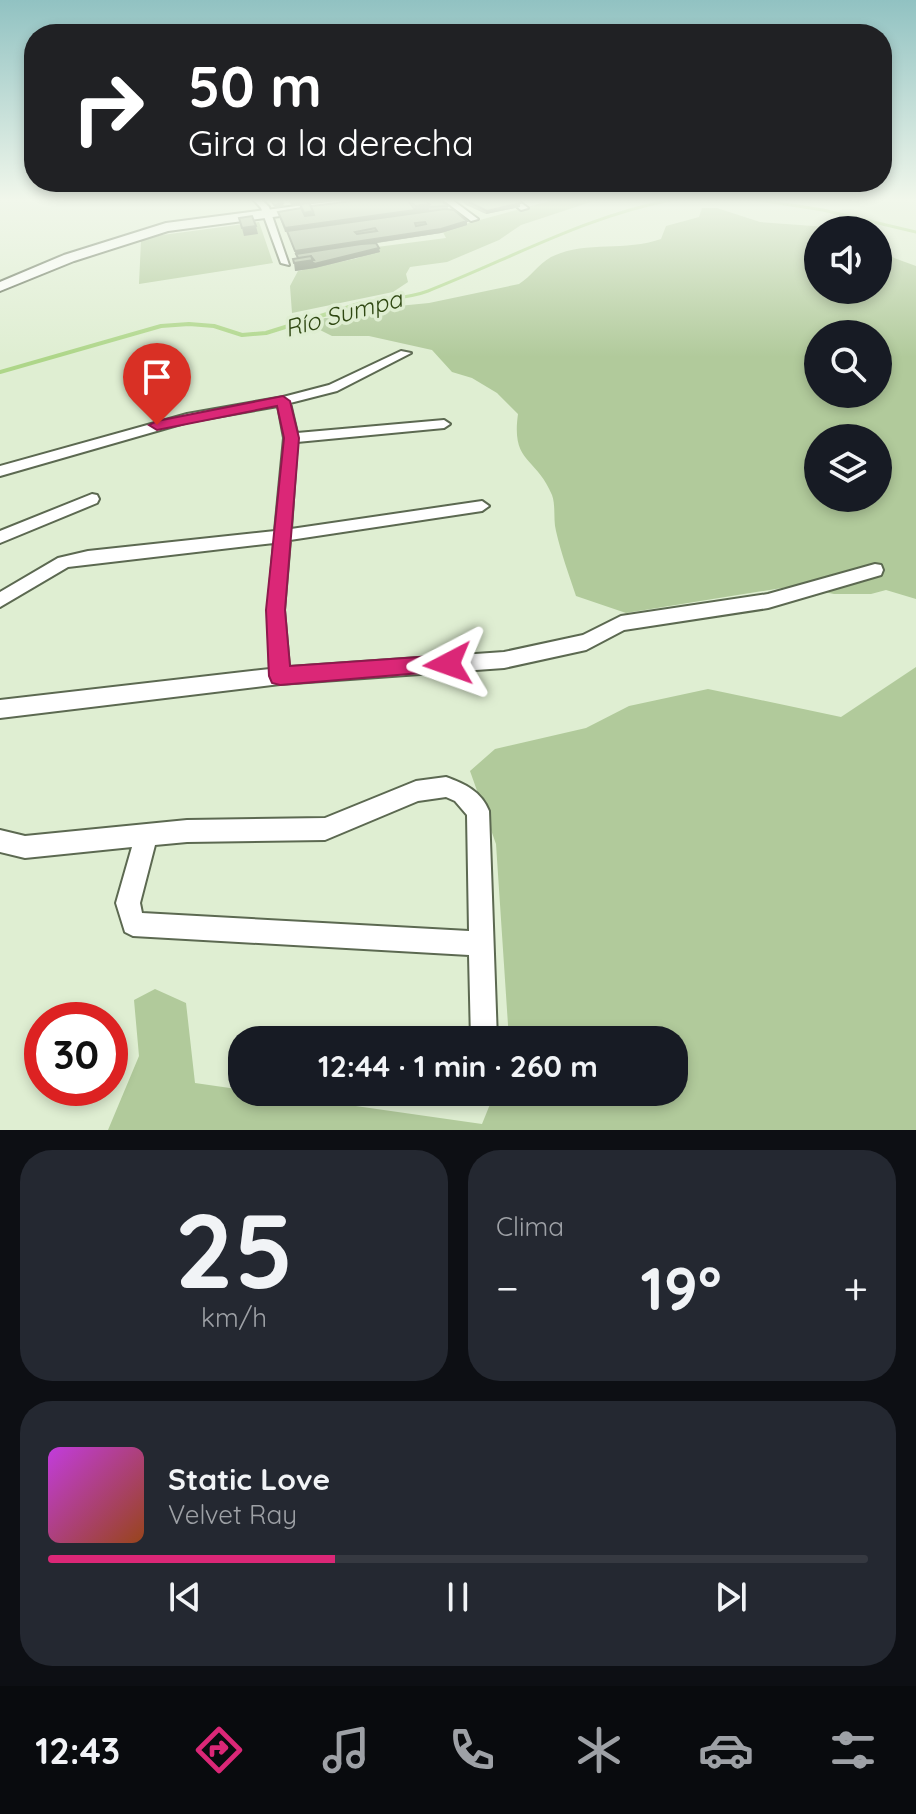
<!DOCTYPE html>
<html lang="es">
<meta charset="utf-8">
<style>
body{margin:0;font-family:Quicksand,sans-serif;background:#242831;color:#f1f3f6;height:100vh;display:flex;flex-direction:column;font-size:30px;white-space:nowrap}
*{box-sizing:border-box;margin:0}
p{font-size:26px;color:#9ea1a6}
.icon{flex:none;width:44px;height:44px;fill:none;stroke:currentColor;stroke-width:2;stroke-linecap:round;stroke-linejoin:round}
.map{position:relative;height:1130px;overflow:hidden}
.drawer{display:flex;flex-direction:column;gap:20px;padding:20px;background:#0d0f14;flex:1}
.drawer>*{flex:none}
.hud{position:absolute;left:24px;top:24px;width:868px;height:168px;border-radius:32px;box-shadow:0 4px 12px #0003;background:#202124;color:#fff;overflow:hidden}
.fabs{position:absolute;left:804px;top:216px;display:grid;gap:16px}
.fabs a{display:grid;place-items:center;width:88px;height:88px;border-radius:50%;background:#171b24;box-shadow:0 4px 12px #0003;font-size:40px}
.speed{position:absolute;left:24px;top:1002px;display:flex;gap:16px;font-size:40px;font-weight:700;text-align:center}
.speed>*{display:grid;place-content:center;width:104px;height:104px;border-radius:50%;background:#171b24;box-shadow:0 4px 12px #0003;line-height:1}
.speed .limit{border:12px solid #d22;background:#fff;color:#111}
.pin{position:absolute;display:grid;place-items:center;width:68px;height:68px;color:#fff;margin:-82px -34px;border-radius:50% 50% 50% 0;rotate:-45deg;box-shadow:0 0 8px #0007}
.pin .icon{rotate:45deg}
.me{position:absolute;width:88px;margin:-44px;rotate:266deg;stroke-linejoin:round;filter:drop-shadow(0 0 6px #0008)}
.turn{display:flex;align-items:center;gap:28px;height:168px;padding:0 32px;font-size:36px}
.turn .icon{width:104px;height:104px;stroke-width:2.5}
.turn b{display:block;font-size:56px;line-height:68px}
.big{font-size:60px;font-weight:700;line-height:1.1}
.drawer .card{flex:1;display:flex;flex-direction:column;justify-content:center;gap:12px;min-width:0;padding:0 28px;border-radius:32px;background:#242831}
.drawer .dial{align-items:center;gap:0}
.dial b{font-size:104px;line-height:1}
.song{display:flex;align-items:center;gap:24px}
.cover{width:96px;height:96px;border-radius:12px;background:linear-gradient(135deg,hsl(290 70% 55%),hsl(20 70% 35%))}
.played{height:8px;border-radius:4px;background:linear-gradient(90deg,#db2777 35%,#363941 35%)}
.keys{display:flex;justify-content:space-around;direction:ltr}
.heat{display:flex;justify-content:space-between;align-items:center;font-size:44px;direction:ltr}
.drawer .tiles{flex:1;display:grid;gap:20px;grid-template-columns:1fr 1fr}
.card:last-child{grid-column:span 2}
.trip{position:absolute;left:228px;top:1026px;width:460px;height:80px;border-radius:32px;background:#171b24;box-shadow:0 4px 12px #0003;font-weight:700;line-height:80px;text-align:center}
.tab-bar{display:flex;height:128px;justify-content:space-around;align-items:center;background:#090b0e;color:#9ea1a6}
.tab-bar .icon{width:56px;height:56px}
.tab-bar .selected{color:#db2777}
.tab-bar b{font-size:36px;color:#f1f3f6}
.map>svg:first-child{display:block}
.green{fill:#b1ca9b;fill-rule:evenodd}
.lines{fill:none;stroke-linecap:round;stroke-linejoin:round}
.stream-far1{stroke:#aed689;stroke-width:3}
.stream{stroke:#aed689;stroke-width:4}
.street-casing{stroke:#5c6951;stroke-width:4}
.secondary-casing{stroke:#5c6951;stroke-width:4}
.street{fill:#fff;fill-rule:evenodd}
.secondary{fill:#fff;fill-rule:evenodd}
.wall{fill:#8f9b84}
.shaded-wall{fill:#747e6c}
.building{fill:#a6b49a;stroke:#747e6c;stroke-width:2;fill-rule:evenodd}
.route{fill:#db2777;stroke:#8e194d;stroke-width:2}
.labels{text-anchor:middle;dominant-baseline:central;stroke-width:7;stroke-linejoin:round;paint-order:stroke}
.far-water-label{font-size:24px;font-style:italic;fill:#2f4812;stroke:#dfeed2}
</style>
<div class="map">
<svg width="916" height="1130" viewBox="0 0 916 1130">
<rect width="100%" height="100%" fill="#dfeed2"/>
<path class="green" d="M557,199L594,201L521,225L499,240L447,262L410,267L406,274L408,282L393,292L292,313L290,286L298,271L358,258L377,247L446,238L443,232L454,227Z
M702,208H717L760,222L867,230H818V290H878V236L884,242L882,248L894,258L916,266V599L886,590L871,594H834L794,586L626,613L576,596C569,575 561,553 556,531C553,520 556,506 552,495C536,456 511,464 518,414L497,393L472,378L452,372L432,350L369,336H332L314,327L315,322L325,318L355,319L388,307L429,303L519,284C532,276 537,265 551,257C586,240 625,252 661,239L666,226L699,217ZM818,334H878V394H818ZM818,438H878V498H818Z
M259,222L273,263L139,284L141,241L155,236Z
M916,667V1130H108L139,1056L134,1000L155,989L186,1003L195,1083L482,1124L495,1092H674V1040H509L496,844L470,771L495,749L586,728L629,706L708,689L841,717Z"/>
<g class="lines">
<path class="stream-far1" d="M753,199L823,210L916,232
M355,305C379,298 405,300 428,291C510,259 588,215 676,199"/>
<path class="stream" d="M0,372L161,326L189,324L214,326L242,335L266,333L362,303"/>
<defs>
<path id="street" d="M253,199H261L269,207L289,265L281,263L261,208Z
M442,199H451L478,219L471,221Z
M507,199H516L528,208L521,210Z
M401,351L411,353L337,391L290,403L297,433L444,420L450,424L444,428L297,442L291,529L482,501L489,506L482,511L290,540L284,610L289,667L504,652L583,635L621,616L768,594L875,564L881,565L883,570L881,575L768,608L624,630L586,650L504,668L280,684L0,718V700L270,669L268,610L274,543L68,567L0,607V592L58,558L88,551L275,531L284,438L278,406L188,422L0,476V466L187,414L283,397L329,385Z
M92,494L97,495L99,499L97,503L0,543V531Z
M446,777C465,784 481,791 489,811L497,1040H471L469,955L133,936L125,932L116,903L132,847L25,858L0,852V830L25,836L187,820L325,818L416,781ZM446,797L455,801L467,815L469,931L142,913L140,903L155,845L187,842L325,840L418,801Z"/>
<path id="secondary" d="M351,199H383L377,203L168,231L74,261L0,291V282L64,255L166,223Z"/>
</defs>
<use href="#street" class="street-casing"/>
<use href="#secondary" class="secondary-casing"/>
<use href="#street" class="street"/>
<use href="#secondary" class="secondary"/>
</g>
<path class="wall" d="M289,199H350L310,204L311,206L370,199H439L448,206V210L467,225L441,233L371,244L380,252L315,268L295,271L298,259L297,255H296L287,232H285L278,212L301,209L300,206H292Z
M462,199H513L520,207L486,214L466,205L462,201Z"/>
<path class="shaded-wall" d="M322,199H350L292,206L291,203Z
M283,203L284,207L275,208L274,205Z
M520,203V207L486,214L487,211Z
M429,204V211L415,213V206Z
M415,210V213L285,232V228Z
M313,211L315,219L305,220L304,213Z
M467,221V225L441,233L296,255L295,251Z
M256,226L258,234L244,236L242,228Z
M379,248L380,252L315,268L295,271L294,263Z"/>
<path class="building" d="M270,199H286L281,200L283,203L274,205Z
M290,199H322L291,203Z
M370,199H407L415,210L285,228L278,212L301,208L305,216L314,215L311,206Z
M410,199H423L429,204L415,206Z
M423,199H439L448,206L429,207V204Z
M475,199H513L520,203L487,211L467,201Z
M309,203L313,211L304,213L300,204Z
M445,209L454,210L467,221L441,229L295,251L287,231ZM425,222L426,224L416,226L415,223ZM375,228L377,231L357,234L355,232Z
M252,216L256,226L242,228L239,218Z
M376,243L379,248L314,264L311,256L298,258L296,254L361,244Z
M311,256L314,260L294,263L293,259Z"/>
<linearGradient id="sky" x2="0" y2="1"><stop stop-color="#91c2c2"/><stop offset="0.56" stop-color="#f1f7eb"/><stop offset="1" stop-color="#f1f7eb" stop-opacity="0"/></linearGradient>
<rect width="916" height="357" fill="url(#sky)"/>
<path class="route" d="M283,396L290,401L299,438L285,610L290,666L448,655L456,657L459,664L456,670L280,685L272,683L269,676L266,610L284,438L277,406L157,430L149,425L157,421Z"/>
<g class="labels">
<g class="far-water-label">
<text transform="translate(343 313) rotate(-15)">Río Sumpa</text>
</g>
</g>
</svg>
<div class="fabs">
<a><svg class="icon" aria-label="sound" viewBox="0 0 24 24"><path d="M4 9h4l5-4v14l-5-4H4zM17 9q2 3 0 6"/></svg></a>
<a><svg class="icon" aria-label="search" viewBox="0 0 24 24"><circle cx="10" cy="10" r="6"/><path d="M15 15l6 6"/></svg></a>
<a><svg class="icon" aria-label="layers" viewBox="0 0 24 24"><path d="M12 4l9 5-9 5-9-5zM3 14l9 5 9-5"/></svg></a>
</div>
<div class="speed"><div class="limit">30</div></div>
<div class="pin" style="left:157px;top:425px;background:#d93025"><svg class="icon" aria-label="arrive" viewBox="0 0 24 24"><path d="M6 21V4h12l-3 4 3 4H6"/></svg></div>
<svg class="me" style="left:448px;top:664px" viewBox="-20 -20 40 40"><path d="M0-17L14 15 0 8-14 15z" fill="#db2777" stroke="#fff" stroke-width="4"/></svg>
<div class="trip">12:44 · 1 min · 260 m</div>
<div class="hud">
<div class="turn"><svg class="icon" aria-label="right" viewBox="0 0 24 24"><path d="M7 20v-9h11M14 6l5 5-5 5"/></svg><div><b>50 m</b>Gira a la derecha</div></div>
</div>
</div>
<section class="drawer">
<div class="tiles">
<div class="card dial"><b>25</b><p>km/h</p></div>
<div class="card"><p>Clima</p>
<div class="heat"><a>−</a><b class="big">19°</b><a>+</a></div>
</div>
<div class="card">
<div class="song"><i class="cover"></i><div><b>Static Love</b><p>Velvet Ray</p></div></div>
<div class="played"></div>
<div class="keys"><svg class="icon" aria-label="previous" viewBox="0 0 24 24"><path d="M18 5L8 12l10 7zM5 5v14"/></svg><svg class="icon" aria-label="pause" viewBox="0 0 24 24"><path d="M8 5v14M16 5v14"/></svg><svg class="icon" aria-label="next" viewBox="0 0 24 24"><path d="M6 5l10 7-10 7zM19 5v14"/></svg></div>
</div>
</div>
</section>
<nav class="tab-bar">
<b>12:43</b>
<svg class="icon selected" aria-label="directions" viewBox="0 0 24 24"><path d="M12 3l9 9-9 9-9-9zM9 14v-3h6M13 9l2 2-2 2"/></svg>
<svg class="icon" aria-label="music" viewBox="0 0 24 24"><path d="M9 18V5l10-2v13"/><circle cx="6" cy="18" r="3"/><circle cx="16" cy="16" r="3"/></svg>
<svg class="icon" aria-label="phone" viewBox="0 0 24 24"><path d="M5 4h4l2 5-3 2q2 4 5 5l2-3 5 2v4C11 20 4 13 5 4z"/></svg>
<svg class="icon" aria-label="climate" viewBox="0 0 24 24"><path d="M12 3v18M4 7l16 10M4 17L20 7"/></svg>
<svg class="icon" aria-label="car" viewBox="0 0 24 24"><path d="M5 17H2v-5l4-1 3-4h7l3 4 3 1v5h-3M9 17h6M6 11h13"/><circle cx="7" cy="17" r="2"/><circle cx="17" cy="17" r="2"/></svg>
<svg class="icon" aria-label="filters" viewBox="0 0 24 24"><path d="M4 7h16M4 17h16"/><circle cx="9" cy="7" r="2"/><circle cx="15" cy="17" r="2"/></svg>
</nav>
